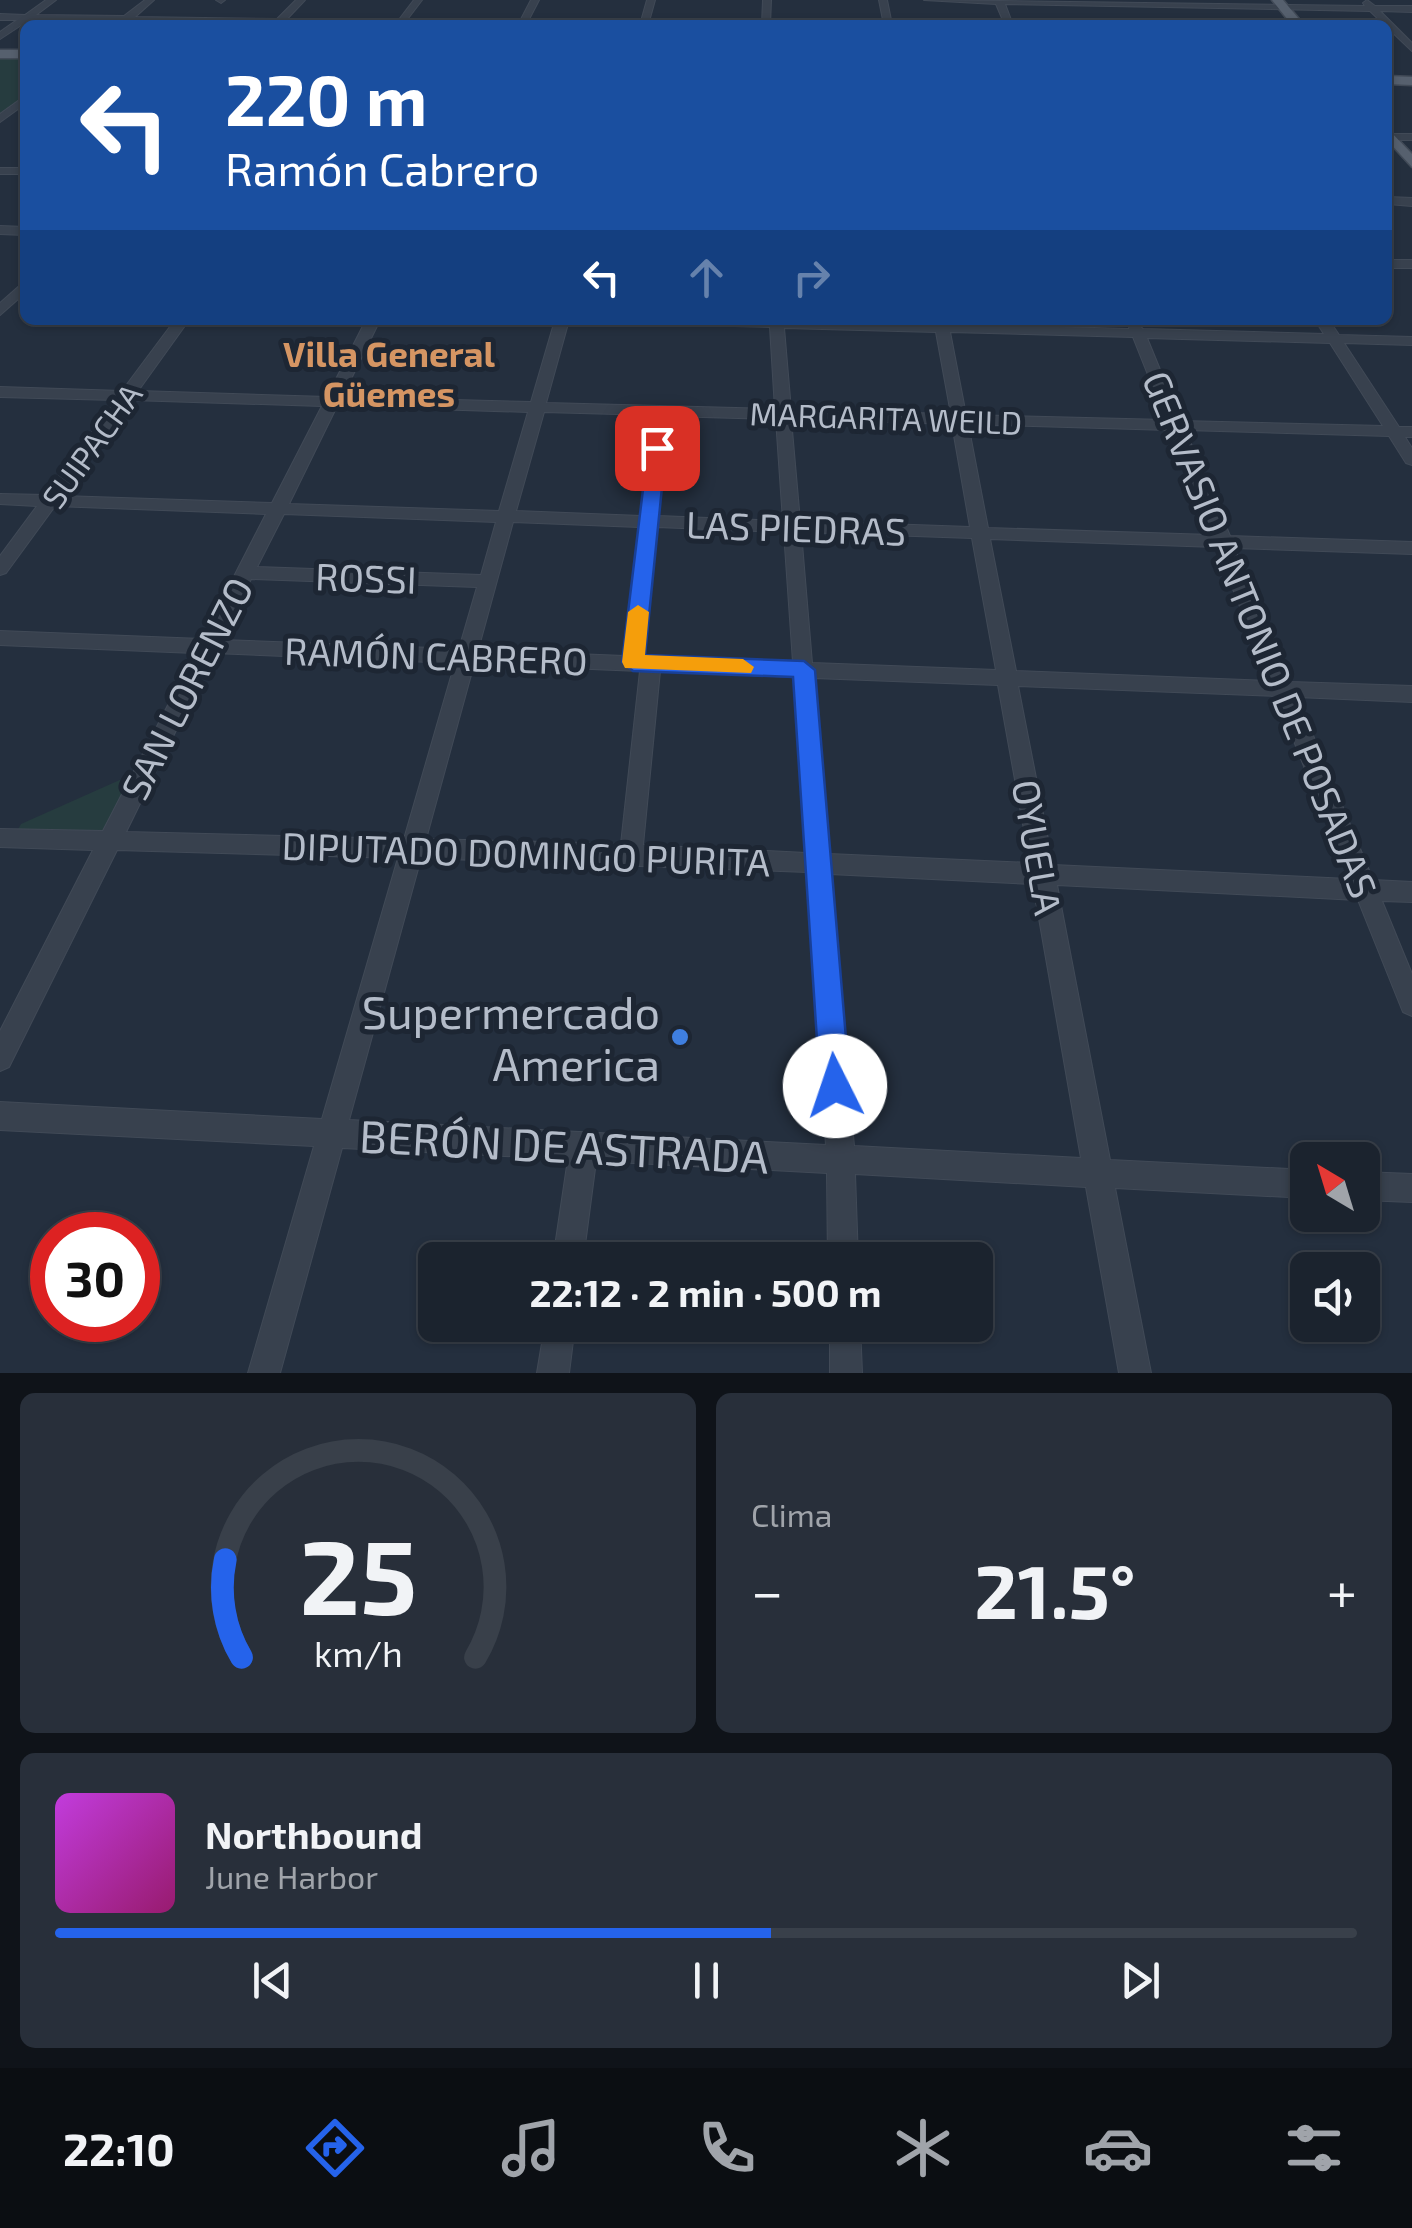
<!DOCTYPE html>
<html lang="es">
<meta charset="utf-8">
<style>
body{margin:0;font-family:"Exo 2",sans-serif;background:#282f3a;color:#f1f3f6;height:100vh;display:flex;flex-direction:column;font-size:38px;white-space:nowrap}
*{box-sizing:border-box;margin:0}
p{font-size:32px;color:#a0a4aa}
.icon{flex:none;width:55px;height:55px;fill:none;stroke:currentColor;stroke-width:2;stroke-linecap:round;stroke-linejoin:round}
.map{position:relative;height:1373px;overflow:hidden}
.panel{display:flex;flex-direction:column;gap:20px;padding:20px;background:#0f1319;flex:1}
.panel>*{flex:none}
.guide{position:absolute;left:20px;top:20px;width:1372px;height:305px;border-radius:15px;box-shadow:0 2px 8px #0004,0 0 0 2px #39404a;background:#1a4fa0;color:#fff;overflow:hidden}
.needle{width:65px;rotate:322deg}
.buttons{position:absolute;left:1290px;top:1142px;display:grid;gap:20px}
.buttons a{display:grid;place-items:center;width:90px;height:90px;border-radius:15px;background:#1b232e;box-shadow:0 2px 8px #0004,0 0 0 2px #39404a;font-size:50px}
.speed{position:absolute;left:30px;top:1212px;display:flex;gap:20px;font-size:50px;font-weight:700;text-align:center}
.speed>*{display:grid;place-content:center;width:130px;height:130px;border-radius:50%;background:#1b232e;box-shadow:0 2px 8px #0004,0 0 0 2px #39404a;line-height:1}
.speed .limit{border:15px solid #d22;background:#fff;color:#111}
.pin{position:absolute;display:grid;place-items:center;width:85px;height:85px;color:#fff;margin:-42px;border-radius:20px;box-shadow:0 5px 15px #0006}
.me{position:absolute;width:110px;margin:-55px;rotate:356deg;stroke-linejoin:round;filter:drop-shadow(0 0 8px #0008)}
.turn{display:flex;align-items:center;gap:35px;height:210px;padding:0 40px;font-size:45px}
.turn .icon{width:130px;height:130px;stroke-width:2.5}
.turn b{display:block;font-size:70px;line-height:85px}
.lanes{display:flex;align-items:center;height:95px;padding:0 40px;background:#0003;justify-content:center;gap:50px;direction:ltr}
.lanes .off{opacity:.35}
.big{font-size:75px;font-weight:700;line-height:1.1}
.panel .card{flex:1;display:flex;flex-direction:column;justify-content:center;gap:15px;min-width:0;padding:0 35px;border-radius:15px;background:#282f3a}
.panel .dial{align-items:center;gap:0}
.dial svg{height:260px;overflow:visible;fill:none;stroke:#39404a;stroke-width:7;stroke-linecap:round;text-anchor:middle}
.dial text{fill:#f1f3f6;stroke:none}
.song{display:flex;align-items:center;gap:30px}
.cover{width:120px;height:120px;border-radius:15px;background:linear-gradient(135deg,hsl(290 70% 55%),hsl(320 70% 35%))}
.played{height:10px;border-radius:5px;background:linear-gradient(90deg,#2563eb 55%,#39404a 55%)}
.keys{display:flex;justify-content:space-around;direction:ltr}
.heat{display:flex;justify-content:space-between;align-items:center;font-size:55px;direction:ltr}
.panel .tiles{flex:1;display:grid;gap:20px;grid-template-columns:1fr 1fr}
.card:last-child{grid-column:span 2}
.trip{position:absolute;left:418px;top:1242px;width:575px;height:100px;border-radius:15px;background:#1b232e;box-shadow:0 2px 8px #0004,0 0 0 2px #39404a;font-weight:700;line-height:100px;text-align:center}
.tabs{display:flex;height:160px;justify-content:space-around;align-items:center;background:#0b0e12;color:#a0a4aa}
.tabs .icon{width:70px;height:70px}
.tabs .active{color:#2563eb}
.tabs b{font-size:45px;color:#f1f3f6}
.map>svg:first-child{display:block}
.green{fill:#263c3f}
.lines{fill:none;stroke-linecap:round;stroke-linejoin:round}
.minor-casing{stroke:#414a57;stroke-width:2}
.major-casing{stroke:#414a57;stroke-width:3}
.minor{fill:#38414e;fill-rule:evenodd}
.major{fill:#56606e;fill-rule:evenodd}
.route{fill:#2563eb;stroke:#184099;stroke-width:2.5}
.slow{fill:#f59e0b}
.shop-dot{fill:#3f7fe0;stroke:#1d2633;stroke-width:4}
.labels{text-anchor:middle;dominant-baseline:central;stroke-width:10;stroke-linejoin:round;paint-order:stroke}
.far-street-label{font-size:32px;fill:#b4bcc9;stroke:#1d2633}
.far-quarter-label{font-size:35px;font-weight:bold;fill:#d59563;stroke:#1d2633}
.street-label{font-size:38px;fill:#b4bcc9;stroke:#1d2633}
.near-poi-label{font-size:45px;fill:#b4bcc9;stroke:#1d2633;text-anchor:end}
.near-street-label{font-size:45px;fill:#b4bcc9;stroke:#1d2633}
</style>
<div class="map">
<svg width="1412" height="1373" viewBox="0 0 1412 1373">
<rect width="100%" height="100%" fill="#242f3e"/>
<path class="green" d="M0,56H25V96L0,115Z
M122,779H134L104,831L16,833L21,824Z"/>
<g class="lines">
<defs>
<path id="minor" d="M46,0H56L36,15L124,16L145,0H154L135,17L277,19L296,0H305L287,19L398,21L414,0H422L406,21L484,25L124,24L29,20L0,39V32L17,20H0V14L25,15Z
M216,0H225L221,3Z
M531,0H539L526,25H518Z
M647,0H655L648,25H640Z
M763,0H771L770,25H762Z
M879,0H887L892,25H884Z
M924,0L1365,6L1363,3L1367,0L1375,6H1412V12L1380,11L1412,43V51L1370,11L1005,4L1013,25H1005L996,4Z
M25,96V104L0,122V114Z
M1388,134H1412V140H1388Z
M0,168H25V174H0Z
M1388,197L1412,198V206L1388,204Z
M0,226L25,227V235L0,234Z
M1388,260H1412V268H1388Z
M25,281V293L0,315V303Z
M175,320H189L138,391L327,397L366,320H380L342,397L531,402L555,320H569L546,403L775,409L770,327L654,324L647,320L935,324L934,320H948L949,324L1129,329L1130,323L1135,322L1143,329L1324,334L1315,320H1329L1339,335L1412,337V345L1344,343L1399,427H1412V437H1405L1412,448V465L1406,463L1389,436L1185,430L1230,536L1412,542V554L1234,548L1290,682L1412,686V702L1297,697L1373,880L1412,882V902L1382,901L1412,974V1016L1403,1012L1358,900L1057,885L1110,1160L1308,1170V1198L1115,1188L1151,1373H1119L1086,1187L855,1174L858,1260H828L827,1173L596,1161L583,1260H553L568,1159L342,1148L280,1373H248L314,1146L0,1130V1102L322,1119L398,858L117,850L9,1067L0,1071V1031L93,850L0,847V829L103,831L195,653L0,645V631L202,639L266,514L55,506L6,573L0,575V556L37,506L0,504V494L45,495L116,400L0,397V387L122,391ZM784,328L936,332L951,414L791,410ZM950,332L1133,337L1166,420L966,415ZM1147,338L1330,343L1383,426L1181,421ZM131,400L322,406L272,503L62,496ZM337,406L528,412L499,511L289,504ZM544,412L653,415L641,516L516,511ZM668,416L776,419L783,521L658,516ZM791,419L952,424L970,527L800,521ZM968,424L1170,430L1212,535L988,528ZM284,514L496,522L481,575L257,567ZM513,522L639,527L624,656L478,650ZM657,527L784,532L793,662L643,656ZM801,532L972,538L996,670L812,663ZM990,539L1216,547L1270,681L1016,671ZM251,579L477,587L459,649L221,640ZM214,653L455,663L404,839L126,832ZM474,664L640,671L621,844L426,839ZM660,671L794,677L806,853L643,845ZM814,678L998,685L1030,863L829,854ZM1018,686L1276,696L1349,879L1053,865ZM421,858L807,872L826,1145L349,1120ZM830,874L1033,884L1081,1158L854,1146Z
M1362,1172L1412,1174V1202L1362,1200Z
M545,1325H575L569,1373H537Z
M830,1325H860L862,1373H830Z"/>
<path id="major" d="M1272,0H1283L1304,25H1292Z
M0,50H25V58H0Z
M1388,76L1412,77V85L1388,84Z
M1388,129L1412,154V167L1388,141Z"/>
</defs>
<use href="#minor" class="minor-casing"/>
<use href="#major" class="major-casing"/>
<use href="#minor" class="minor"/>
<use href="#major" class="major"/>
</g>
<path class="route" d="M657,442L666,448L645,655L804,661L815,670L850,1086L846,1097L835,1101L824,1097L820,1086L793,677L633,671L622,662L648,448Z"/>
<path class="slow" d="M638,605L649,612L645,655L743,659L754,667L751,673L625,668L622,662L628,612Z"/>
<circle class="shop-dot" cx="680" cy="1037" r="10"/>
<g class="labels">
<g class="far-street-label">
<text transform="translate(886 417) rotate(2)">MARGARITA WEILD</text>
<text transform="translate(91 445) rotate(-54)">SUIPACHA</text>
</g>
<g class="far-quarter-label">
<text x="389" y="353">Villa General<tspan x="389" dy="40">Güemes</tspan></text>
</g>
<g class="street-label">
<text transform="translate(796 527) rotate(2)">LAS PIEDRAS</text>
<text transform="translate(366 577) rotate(2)">ROSSI</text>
<text transform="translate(1261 634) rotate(68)">GERVASIO ANTONIO DE POSADAS</text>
<text transform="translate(436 655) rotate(2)">RAMÓN CABRERO</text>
<text transform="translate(186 688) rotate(-63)">SAN LORENZO</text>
<text transform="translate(1038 847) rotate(80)">OYUELA</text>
<text transform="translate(526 853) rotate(2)">DIPUTADO DOMINGO PURITA</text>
</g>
<g class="near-poi-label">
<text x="660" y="1011">Supermercado<tspan x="660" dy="52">America</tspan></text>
</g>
<g class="near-street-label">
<text transform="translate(564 1145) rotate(3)">BERÓN DE ASTRADA</text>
</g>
</g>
</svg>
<div class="buttons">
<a><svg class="needle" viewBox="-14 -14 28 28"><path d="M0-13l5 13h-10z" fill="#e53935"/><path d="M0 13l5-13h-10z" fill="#a0a4aa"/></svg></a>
<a><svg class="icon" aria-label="sound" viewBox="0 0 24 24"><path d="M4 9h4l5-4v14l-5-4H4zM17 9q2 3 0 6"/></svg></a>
</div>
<div class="speed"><div class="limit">30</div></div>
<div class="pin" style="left:657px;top:448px;background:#d93025"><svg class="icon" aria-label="arrive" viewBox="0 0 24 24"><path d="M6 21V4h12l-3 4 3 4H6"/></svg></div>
<svg class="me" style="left:835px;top:1086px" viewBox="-20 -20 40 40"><circle r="19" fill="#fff"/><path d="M0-13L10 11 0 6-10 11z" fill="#2563eb"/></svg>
<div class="trip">22:12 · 2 min · 500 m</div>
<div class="guide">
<div class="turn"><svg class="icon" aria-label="left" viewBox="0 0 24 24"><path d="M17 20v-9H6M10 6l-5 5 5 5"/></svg><div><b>220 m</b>Ramón Cabrero</div></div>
<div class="lanes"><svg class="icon" aria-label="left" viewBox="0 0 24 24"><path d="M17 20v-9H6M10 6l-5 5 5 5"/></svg><svg class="icon off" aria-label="ahead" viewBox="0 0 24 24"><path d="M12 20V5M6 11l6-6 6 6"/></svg><svg class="icon off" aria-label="right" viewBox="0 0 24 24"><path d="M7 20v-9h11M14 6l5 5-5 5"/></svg></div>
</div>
</div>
<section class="panel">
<div class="tiles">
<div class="card dial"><svg viewBox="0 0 100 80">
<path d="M14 69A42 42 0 1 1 86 69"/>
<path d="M14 69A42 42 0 0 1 9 39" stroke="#2563eb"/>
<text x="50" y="56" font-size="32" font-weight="700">25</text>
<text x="50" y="72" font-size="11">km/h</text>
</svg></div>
<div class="card"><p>Clima</p>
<div class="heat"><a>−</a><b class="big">21.5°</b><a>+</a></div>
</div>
<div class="card">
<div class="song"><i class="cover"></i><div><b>Northbound</b><p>June Harbor</p></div></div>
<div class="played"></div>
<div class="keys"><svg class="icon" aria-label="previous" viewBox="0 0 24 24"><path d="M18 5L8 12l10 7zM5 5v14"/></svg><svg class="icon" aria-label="pause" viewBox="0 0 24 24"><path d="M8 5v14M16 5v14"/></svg><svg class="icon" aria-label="next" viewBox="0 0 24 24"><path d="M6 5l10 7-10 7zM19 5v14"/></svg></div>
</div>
</div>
</section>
<nav class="tabs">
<b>22:10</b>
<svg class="icon active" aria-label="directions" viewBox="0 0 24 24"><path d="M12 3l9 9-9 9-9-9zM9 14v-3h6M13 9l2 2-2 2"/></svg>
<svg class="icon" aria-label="music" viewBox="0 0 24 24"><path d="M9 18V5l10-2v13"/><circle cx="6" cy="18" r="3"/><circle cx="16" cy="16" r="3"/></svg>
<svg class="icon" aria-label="phone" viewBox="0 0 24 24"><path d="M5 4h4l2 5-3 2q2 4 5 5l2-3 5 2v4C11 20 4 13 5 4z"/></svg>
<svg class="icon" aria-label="climate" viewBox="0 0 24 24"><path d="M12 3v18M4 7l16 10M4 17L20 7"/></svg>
<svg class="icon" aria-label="car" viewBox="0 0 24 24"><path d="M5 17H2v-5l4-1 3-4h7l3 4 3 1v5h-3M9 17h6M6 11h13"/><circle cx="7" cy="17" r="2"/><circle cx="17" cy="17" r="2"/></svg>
<svg class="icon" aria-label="filters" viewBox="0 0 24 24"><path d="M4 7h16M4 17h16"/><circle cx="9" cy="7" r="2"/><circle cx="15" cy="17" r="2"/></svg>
</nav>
